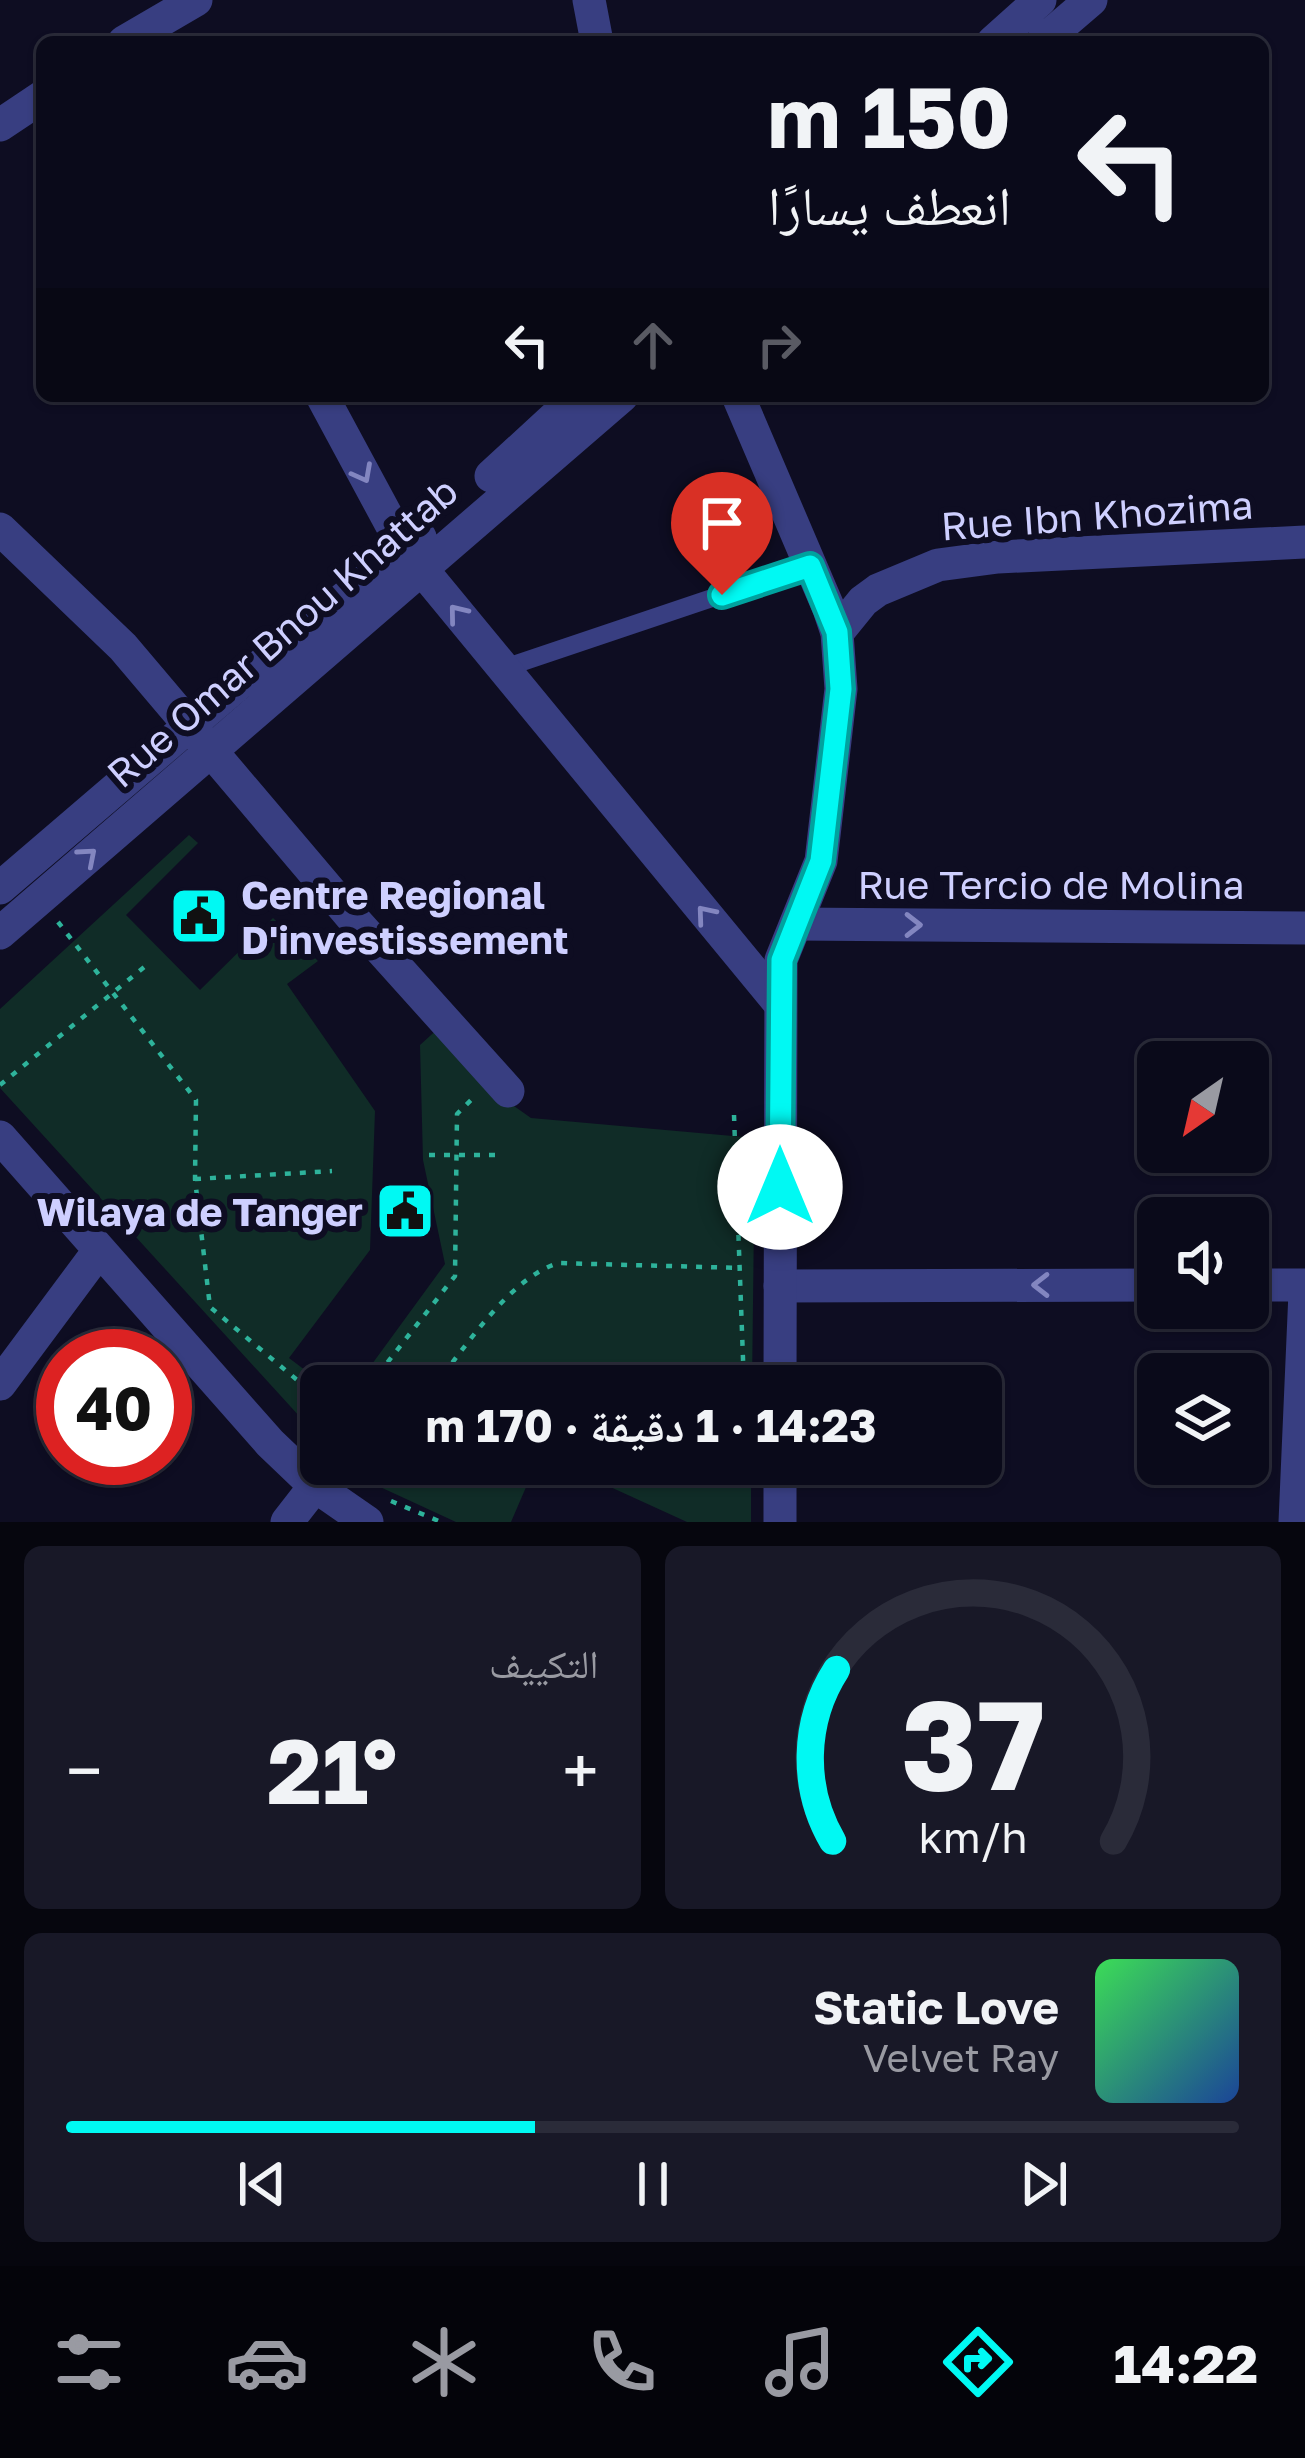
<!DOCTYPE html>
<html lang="ar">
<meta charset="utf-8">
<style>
body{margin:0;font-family:"Golos Text","Noto Naskh Arabic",sans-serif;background:#181827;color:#f1f3f6;direction:rtl;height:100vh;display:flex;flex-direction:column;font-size:45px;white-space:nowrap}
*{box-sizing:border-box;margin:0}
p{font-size:39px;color:#999aa2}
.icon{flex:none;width:66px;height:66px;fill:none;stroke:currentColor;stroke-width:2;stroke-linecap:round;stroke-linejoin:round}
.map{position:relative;height:1522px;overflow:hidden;direction:ltr}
.drawer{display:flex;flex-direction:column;gap:24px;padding:24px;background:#06060e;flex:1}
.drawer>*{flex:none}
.banner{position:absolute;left:36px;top:36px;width:1233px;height:366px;border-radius:18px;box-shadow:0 3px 9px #0004,0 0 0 3px #2a2b39;direction:rtl;background:#0a0a1a;color:#f1f3f6;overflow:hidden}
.needle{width:78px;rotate:214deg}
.fabs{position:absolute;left:1137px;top:1041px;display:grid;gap:24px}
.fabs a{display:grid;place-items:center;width:132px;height:132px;border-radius:18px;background:#0a0a1a;box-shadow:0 3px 9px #0004,0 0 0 3px #2a2b39;font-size:60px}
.speed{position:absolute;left:36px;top:1329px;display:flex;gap:24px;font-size:60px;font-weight:700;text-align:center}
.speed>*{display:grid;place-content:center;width:156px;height:156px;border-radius:50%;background:#0a0a1a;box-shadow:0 3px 9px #0004,0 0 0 3px #2a2b39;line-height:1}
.speed .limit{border:18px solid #d22;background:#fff;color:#111}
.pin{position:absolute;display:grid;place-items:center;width:102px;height:102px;color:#fff;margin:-123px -51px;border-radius:50% 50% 50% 0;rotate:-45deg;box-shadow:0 0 12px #0007}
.pin .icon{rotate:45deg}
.me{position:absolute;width:132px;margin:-66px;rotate:0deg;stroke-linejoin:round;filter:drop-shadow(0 0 9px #0008)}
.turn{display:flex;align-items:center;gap:42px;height:252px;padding:0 60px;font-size:54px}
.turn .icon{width:156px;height:156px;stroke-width:2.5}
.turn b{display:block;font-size:84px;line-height:102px}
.lanes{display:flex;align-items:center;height:114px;padding:0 60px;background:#0003;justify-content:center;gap:60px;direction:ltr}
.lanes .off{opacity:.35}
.big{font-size:90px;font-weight:700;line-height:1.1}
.drawer .widget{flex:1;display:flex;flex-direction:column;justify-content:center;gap:18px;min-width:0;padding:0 42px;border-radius:18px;background:#181827}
.drawer .dial{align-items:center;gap:0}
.dial svg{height:312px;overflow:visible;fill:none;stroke:#2a2b39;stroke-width:7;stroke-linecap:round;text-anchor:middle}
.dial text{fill:#f1f3f6;stroke:none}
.song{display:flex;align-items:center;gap:36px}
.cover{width:144px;height:144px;border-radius:18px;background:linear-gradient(135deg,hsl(130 70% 55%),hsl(220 70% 35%))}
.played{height:12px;border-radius:6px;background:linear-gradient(90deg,#00f9f3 40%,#2a2b39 40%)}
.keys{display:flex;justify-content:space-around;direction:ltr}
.heat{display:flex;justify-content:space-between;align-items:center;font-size:66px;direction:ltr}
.drawer .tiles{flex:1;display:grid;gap:24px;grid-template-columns:1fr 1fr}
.widget:last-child{grid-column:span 2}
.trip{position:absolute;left:300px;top:1365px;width:702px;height:120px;border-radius:18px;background:#0a0a1a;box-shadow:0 3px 9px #0004,0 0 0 3px #2a2b39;font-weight:700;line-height:120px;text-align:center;direction:rtl}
.dock{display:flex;height:192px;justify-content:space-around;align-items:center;background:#04040a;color:#999aa2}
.dock .icon{width:84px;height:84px}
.dock .on{color:#00f9f3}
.dock b{font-size:54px;color:#f1f3f6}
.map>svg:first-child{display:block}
.green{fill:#102c27}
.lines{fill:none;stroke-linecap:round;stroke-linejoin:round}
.path{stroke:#2eb39b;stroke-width:4.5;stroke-dasharray:6 9;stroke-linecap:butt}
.service{stroke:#383e81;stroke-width:18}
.minor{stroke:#383e81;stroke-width:33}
.tertiary{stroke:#383e81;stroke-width:33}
.oneway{stroke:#8386c0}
.route-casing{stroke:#00a29e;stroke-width:30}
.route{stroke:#00f9f3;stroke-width:21}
.labels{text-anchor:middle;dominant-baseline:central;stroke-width:12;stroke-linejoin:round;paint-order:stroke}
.street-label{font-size:39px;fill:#cecfff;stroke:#0e0d22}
.poi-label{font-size:39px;font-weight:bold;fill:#cecfff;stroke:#0e0d22;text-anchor:start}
</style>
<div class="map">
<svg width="1305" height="1522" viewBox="0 0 1305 1522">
<rect width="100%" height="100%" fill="#0e0d22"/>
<path class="green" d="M189,835L198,843L126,915L200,990L273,918L318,961L287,984L375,1111L370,1250L289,1358L326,1386H321V1440L0,1088V1009Z
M441,1026L497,1094L531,1118L755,1138L752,1386H356L445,1264L423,1160L420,1045Z
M343,1464H536L511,1522H456L352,1474Z
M560,1464H751V1522H687Z"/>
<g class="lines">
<path class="path" d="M58,922L196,1100L195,1179L210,1307L321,1400
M0,1085L148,964
M734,1115L744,1386
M429,1155H501
M195,1179L332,1171
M369,1386L455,1276L457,1114L473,1098
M434,1386C466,1347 510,1277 559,1263L740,1268
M746,1464V1486
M364,1481L369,1464
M391,1501L441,1522"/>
<path class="service" d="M501,669L810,565"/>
<path class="minor" d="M124,42L196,0
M993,42L1040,0
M1042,42L1091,0
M0,125L42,97
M322,396L405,550
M491,476L578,396
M0,529L123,647L356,922L508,1091
M420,567L780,1004
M837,633L863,601L878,590L938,565L998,557L1305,542
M0,888L238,684L420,537
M796,924L1305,928
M0,933L622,396
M0,1137L270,1443L315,1486L367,1522
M1248,1285H1305
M780,1286L1158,1285
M0,1384L98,1252
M287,1522L315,1486
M1295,1522L1305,1292"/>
<path class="tertiary" d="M589,0L597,42
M738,396L829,609L837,633L841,689L821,861L781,960L780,1386
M780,1464V1522"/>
</g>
<defs><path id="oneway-chevron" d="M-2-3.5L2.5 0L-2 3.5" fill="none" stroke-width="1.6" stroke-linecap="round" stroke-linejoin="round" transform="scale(3)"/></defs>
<g class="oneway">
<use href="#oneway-chevron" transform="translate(363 474) rotate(62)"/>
<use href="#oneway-chevron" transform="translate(457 613) rotate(-129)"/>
<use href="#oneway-chevron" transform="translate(88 856) rotate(-41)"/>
<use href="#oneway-chevron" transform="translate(705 914) rotate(-130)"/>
<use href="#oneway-chevron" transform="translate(913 925)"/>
<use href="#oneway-chevron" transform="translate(1041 1285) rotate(180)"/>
</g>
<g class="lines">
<defs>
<path id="route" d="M722,595L810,566L837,632L841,689L821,861L782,960L780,1187"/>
</defs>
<use href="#route" class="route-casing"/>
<use href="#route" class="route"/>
</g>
<defs>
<symbol id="civic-square" viewBox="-11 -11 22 22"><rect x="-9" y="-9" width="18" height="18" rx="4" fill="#00f9f3" stroke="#0e0d22"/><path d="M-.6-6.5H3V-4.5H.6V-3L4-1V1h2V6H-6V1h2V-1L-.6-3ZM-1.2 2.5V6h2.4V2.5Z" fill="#111"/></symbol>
</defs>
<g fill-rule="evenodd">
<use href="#civic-square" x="166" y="883" width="66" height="66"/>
<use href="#civic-square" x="372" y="1178" width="66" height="66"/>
</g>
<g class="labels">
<g class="street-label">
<text transform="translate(1097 515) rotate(-4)">Rue Ibn Khozima</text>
<text transform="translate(282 632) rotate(-41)">Rue Omar Bnou Khattab</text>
<text x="1051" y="884">Rue Tercio de Molina</text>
</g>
<g class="poi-label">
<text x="241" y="894">Centre Regional<tspan x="241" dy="45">D'investissement</tspan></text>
<text x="363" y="1211" text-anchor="end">Wilaya de Tanger</text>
</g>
</g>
</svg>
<div class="fabs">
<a><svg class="needle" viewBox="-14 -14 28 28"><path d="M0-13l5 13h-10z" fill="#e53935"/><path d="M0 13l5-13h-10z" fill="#999aa2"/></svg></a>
<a><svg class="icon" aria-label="sound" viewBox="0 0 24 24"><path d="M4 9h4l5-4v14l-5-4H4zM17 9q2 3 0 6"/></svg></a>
<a><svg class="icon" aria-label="layers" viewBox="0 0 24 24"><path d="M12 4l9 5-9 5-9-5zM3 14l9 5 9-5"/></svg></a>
</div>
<div class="speed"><div class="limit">40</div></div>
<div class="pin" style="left:722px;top:595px;background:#d93025"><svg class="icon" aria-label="arrive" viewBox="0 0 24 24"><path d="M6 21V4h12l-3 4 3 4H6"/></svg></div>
<svg class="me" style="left:780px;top:1187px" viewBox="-20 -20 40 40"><circle r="19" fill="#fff"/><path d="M0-13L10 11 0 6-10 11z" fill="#00f9f3"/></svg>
<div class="trip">14:23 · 1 دقيقة · 170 m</div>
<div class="banner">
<div class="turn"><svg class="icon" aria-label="left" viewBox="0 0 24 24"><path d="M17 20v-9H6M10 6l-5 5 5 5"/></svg><div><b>150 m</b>انعطف يسارًا</div></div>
<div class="lanes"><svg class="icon" aria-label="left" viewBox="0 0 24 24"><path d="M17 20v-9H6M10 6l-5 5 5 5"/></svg><svg class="icon off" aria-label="ahead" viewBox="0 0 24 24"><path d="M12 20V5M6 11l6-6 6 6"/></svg><svg class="icon off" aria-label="right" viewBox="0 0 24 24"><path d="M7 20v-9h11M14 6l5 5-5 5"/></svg></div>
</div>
</div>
<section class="drawer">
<div class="tiles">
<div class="widget dial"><svg viewBox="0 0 100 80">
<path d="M14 69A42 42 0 1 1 86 69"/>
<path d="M14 69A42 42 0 0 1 15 25" stroke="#00f9f3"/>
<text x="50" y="56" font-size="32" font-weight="700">37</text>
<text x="50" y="72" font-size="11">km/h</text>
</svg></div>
<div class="widget"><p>التكييف</p>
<div class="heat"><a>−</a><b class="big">21°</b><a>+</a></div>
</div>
<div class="widget">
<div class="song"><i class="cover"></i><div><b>Static Love</b><p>Velvet Ray</p></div></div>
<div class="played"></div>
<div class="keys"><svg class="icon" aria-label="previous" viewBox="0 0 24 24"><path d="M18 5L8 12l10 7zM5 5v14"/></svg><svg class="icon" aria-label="pause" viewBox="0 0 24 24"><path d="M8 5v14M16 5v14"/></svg><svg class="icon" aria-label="next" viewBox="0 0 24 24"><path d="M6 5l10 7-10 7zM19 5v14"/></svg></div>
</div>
</div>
</section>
<nav class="dock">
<b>14:22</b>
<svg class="icon on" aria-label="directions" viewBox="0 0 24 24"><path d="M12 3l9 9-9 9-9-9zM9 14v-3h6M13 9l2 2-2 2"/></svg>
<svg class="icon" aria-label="music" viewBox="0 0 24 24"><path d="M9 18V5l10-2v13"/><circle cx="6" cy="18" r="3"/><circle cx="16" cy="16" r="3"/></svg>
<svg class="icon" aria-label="phone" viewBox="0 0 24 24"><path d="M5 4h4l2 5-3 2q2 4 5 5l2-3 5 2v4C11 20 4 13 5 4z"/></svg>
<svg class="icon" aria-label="climate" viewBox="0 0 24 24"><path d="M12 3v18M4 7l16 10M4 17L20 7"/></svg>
<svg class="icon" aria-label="car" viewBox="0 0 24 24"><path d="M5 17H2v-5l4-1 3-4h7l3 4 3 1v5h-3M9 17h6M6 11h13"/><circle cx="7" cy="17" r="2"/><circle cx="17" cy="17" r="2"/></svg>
<svg class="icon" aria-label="filters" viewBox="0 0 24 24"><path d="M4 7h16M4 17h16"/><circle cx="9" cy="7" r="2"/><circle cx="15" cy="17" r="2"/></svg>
</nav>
